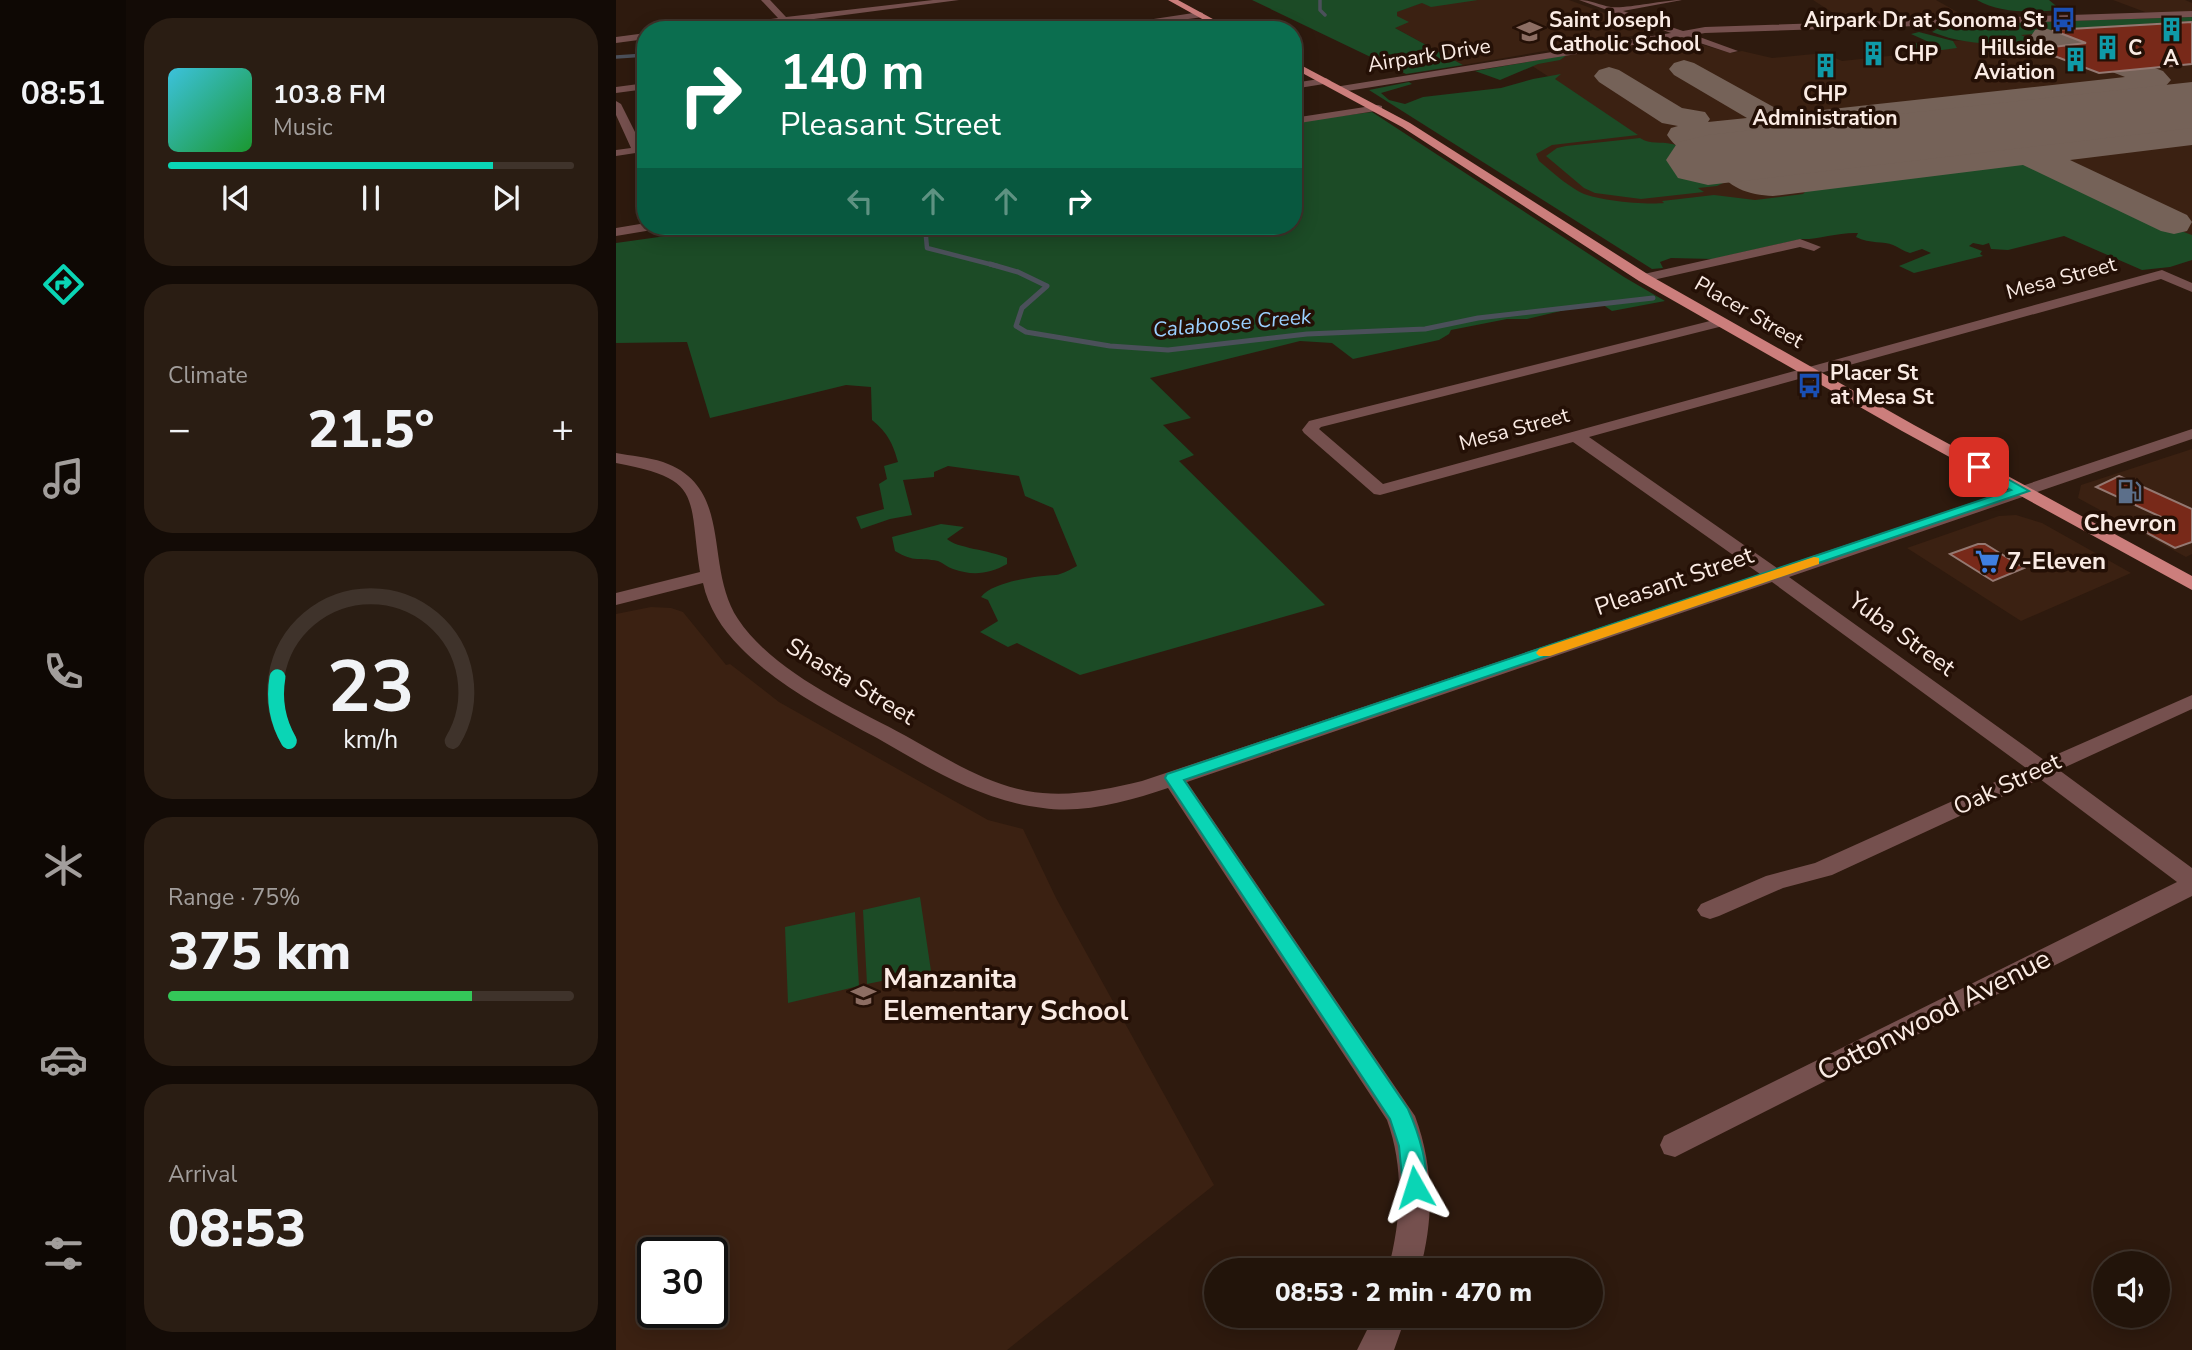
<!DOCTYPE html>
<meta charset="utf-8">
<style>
body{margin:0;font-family:"Nunito Sans",sans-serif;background:#2a1d13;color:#f1f3f6;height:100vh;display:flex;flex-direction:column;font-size:26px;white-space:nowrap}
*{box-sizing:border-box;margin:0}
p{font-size:23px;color:#a29e9c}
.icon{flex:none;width:38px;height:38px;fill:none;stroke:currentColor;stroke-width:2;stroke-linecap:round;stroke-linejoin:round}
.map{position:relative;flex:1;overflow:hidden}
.details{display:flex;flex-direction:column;gap:18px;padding:18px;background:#130b06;width:490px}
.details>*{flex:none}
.top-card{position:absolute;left:21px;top:21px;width:665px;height:214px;border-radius:28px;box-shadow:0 4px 18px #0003,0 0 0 2px #3f332b;background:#0b6e4f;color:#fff;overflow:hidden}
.tools{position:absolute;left:1477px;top:1251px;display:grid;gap:14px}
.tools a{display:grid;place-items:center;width:77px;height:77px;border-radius:50%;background:#22140a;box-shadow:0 4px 18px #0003,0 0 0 2px #3f332b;font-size:35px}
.speed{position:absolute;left:21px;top:1237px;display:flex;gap:14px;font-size:35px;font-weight:700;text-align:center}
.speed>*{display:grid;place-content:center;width:91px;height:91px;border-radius:50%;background:#22140a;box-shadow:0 4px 18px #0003,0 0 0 2px #3f332b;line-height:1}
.speed .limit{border:4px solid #111;border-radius:10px;background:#fff;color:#111}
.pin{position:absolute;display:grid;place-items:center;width:60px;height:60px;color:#fff;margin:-30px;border-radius:14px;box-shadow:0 4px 10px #0006}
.me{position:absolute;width:77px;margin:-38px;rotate:354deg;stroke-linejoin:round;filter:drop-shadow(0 0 5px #0008)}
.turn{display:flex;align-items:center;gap:24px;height:147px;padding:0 28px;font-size:32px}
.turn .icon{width:91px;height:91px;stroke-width:2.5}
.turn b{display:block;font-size:49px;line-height:60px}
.lanes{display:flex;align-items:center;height:66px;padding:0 28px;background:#0003;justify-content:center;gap:35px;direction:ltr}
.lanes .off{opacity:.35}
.big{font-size:52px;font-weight:800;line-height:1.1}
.details .card{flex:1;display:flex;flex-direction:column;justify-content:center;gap:10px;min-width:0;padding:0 24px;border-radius:28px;background:#2a1d13}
.details .dial{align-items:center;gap:0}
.dial svg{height:182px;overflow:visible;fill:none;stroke:#3f332b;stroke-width:7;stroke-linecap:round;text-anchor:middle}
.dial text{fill:#f1f3f6;stroke:none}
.song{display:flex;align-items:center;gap:21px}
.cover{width:84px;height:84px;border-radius:10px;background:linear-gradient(135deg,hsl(190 70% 55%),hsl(130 70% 35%))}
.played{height:7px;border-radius:4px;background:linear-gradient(90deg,#0ad5b5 80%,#3f332b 80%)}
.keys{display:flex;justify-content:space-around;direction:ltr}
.heat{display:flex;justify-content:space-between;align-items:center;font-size:38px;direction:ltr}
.charge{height:10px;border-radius:5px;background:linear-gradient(90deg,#34c759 75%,#3f332b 0)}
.trip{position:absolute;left:588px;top:1258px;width:399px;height:70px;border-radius:35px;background:#22140a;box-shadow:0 4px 18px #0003,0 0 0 2px #3f332b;font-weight:800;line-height:70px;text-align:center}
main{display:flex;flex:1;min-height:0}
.tab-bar{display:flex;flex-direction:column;width:126px;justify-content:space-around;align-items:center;background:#0e0804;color:#a29e9c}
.tab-bar .icon{width:49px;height:49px}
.tab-bar .on{color:#0ad5b5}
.tab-bar b{font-size:32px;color:#f1f3f6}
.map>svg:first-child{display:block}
.built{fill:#3b2112;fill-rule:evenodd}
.green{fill:#1c4b26}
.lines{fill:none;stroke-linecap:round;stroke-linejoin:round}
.stream-far2{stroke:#4b505a;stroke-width:3.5}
.stream-far1{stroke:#4b505a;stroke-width:4.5}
.stream{stroke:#4b505a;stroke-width:5}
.taxiway{fill:#756258;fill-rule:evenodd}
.runway{fill:#756258;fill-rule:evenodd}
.building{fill:#782919;stroke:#947871;stroke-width:2}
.minor{fill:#75504e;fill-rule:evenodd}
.major{fill:#cc7e7c;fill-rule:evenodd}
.route{fill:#0ad5b5;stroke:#068a76;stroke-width:2}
.slow{fill:#f59e0b}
.labels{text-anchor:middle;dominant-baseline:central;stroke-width:7;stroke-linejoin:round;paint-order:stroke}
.far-poi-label{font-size:21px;font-weight:bold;fill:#faebe4;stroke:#241006;text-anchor:start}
.far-street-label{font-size:21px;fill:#faebe4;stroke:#241006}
.far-water-label{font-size:21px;font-style:italic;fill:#9ad0ff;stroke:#241006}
.poi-label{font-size:24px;font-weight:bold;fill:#faebe4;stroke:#241006}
.street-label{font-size:24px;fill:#faebe4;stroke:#241006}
.near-poi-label{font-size:28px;font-weight:bold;fill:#faebe4;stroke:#241006;text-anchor:start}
.near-street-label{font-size:28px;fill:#faebe4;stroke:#241006}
</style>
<main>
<nav class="tab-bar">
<b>08:51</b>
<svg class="icon on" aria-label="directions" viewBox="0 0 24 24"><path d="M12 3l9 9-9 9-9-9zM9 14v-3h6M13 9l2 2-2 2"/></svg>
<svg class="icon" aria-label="music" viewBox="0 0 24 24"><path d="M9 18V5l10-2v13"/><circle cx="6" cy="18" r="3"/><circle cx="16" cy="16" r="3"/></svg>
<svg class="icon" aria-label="phone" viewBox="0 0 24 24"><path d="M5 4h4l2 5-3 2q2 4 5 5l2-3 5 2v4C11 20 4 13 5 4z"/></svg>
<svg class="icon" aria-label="climate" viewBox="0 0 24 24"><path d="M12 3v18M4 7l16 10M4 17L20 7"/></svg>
<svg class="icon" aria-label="car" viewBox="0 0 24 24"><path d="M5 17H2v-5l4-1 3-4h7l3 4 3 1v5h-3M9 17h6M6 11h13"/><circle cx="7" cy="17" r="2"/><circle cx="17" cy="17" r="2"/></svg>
<svg class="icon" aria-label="filters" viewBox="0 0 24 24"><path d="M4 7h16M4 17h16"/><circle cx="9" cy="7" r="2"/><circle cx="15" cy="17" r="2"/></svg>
</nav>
<section class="details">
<div class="card">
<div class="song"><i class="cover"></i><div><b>103.8 FM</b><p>Music</p></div></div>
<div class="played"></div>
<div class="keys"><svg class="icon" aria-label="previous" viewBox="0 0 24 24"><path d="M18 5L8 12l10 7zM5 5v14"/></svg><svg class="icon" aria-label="pause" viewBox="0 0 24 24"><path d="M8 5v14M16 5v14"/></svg><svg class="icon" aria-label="next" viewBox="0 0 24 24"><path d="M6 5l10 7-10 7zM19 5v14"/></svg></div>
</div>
<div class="card"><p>Climate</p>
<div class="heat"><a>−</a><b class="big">21.5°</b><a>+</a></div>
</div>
<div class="card dial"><svg viewBox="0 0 100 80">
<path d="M14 69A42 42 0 1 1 86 69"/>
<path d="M14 69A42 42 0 0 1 9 41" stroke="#0ad5b5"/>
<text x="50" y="56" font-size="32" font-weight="700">23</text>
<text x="50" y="72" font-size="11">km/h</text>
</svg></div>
<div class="card"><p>Range · 75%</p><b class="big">375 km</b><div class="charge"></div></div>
<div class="card"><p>Arrival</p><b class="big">08:53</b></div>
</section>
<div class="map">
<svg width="1576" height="1350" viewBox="0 0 1576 1350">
<rect width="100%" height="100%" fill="#2e1a0e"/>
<path class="built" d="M799,0H953L1040,32L847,65L779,28L780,12L805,3Z
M1197,0H1320L1352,18L1231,22Z
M1497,0H1569L1576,3V12H1529Z
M1576,18V260L1552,266L1366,197L1047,257L895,164L964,97L910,62L1054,38L1066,39L1115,53L1126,51L1156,58L1208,53L1226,61L1301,53L1286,46L1348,40L1329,33Z
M1576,449V554L1570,557L1462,498L1465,485Z
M1400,515L1426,523L1515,573L1405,621L1291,548L1383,516Z
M35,607L55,608L67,612L110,665L114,664L163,702L372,820L407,829L440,898L598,1185L391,1350H0V614ZM37,1253H96V1312H37Z"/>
<path class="green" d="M636,0H862L815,7L806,3L781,12V16L793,22L779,28L847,65L790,74Z
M1361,0H1433L1445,10C1418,12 1384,14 1361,0Z
M1576,17V21L1419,31L1417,34L1405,35L1421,42C1386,45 1350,46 1316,32L1323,28L1321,25Z
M1303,32L1337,41L1341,48L1303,53L1284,45L1313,42L1295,34Z
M951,55L944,60L922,64L884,80L859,71Z
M945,74L939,79L1022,135L936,145L920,154L923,161C935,171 948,183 962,191C978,201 1030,205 1048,203L1046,201L1098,195L1139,200L1187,194L1198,183L1397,159L1432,173L1504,209L1576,235V260L1554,267L1526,270L1448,236L1392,250L1375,249L1373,243L1367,245L1357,243L1353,246L1366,251L1364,254L1367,256L1298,273L1283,266L1315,253L1306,249L1294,253C1287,251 1282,247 1277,245C1268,241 1254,244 1240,237L1242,233C1223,232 1200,240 1185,239L1097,259L1055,258L1044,262L1047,268L1036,269L753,90L793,82L796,84L765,93L773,100L789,104L807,97L885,88L917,79Z
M1576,83V96L1311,126L1290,119H1280L1298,127C1280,129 1265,133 1249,123L1259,116Z
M756,112L1008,277L1049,301L996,311L983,302L911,319H891L835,330L833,334L823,340L737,359L716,343L684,341L534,378L575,418L547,425L578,455L563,461L709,605L464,675L401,643L392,647L364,632L382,621L372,600L365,597C377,581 422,576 440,575C447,574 455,569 461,566L437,508L409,496L403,476L332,466L318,472V477L287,480L296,515L274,519L245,529L240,517L268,509L263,484L271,479L268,466L282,462C277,444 272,433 256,420L255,387L230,385L94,418L71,342L0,343V243L50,236L69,226H677V122Z
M1576,115V132L1346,159L1315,157L1300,149L1327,143Z
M1191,125L1217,126L1227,130L1228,134L1115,147L1099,146L1090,142C1099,129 1171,127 1191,125Z
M1024,138C1035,145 1044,141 1056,144C1070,147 1103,169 1113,180L1101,186L1082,188L1088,192L1025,199L979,193L968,188L930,156L941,148L950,146Z
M1252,153H1265L1279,160L1273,163L1275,166H1267L1269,168C1234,172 1165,189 1136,171L1143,164Z
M325,524L348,527L331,539C340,548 374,550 391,558V564C374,574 356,576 337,569C331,567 327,563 322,561C303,557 299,563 279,551L276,537Z
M304,897L315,971L251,984L247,910Z
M239,912L243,986L172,1003L169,927Z"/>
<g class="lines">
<path class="stream-far2" d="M704,0V10L709,15
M0,57L30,55"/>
<path class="stream-far1" d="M309,226L311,248L381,266"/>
<path class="stream" d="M374,264L402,272L431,286L406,308L400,326L410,332L494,346L552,350L691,334L809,329L862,318L1037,298"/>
<path class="taxiway" d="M1429,28L1547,71L1555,80L1547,89L1536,92L1098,141L1109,145L1114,152L1111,156L1129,158L1140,170L1157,174L1576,125V145L1454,160L1571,215L1576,222L1571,231L1558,234L1545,231L1407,165L1157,196C1133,195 1110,188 1100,165L1103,161C1083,165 1061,150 1051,135L1055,128L1062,126L1046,123L983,82L978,76L983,70L993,67L1003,70L1066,108L1089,112L1094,119L1092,122L1131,118L1058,75L1053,69L1058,63L1068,60L1078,63L1163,110L1179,113L1509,77L1419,42L1415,36L1419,30Z"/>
<path class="runway" d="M1576,82V128L1092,185L1062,178L1050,160L1062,142L1092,135Z"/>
</g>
<path class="building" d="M1576,22V64L1483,73L1420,49L1470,43L1436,30Z
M1503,476L1576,509V542L1559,548L1529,532L1556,522L1480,487Z
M1362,544H1369L1408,568L1377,581L1334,554Z"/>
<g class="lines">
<path class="minor" d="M145,0H154L170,17L317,0H343L175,22L178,26L174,29L166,23L110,30H81L162,18Z
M963,0C975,0 983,5 995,7C1010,9 1046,0 1066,0L1007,11L1067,31L1089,27L1576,11V17L1089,33L1078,35L1122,51L1114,53L1066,37L725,92L720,89L725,86L1055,33Z
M584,12L587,13V17L491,30H465Z
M30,33V39L0,43V37Z
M710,78L715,81L714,83L677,89V83Z
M30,83V89L0,93V87Z
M0,101L5,104L28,150L26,152L0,156V150L15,148L0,115Z
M762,105L766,106V110L677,124V118Z
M30,223V226H42L36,230L0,236V228Z
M1184,239L1205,247L1198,251L1184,247L1028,282L1021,278L1028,274Z
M1546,270L1576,283V292L1545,279L973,437L1161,568L1576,429V439L1173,577L1428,760L1576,695V709L1443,770L1576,868V896L1059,1157L1048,1154L1044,1145L1048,1136L1561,882L1424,779L1216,875L1167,888L1103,916L1094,919L1085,916L1081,910L1085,904L1150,876L1199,863L1410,768L1156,582L571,782L799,1116C818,1167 818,1218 804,1270H772C785,1220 789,1170 771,1120L552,788C513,801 468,814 427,808C365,801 313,768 261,738C213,712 162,686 124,647C106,629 92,607 87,583L0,605V593L84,572C72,496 88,479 0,463V453C15,456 32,457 47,462C119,487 87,566 122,619C157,672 236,707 290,736C328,757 368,783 411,791C451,798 488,790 526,781L1144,574L957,442L764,495L758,494L688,433L686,430L693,421L1106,318L1113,322L1111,325L705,427L703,429L767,484Z
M758,1316H790L778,1350H741Z"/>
<path class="major" d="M552,0H562L617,30H606Z
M677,61L794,123L1033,275L1298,425L1576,576V590L1286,431L1023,281L786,127L677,68Z"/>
</g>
<path class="route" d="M1363,463L1413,491L568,780L792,1109C801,1129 817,1174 807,1194L799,1197L791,1194L787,1187L783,1146L774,1119L549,778L551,774L1395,490L1358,469V464Z"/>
<path class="slow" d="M1198,557L1203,558V564L934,656H923L920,653L923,649Z"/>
<defs>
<symbol id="bus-bare" viewBox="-9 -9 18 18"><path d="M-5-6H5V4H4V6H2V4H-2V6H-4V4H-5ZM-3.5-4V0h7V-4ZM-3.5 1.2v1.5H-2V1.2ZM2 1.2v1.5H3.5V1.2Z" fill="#1a4fb4" stroke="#241006" stroke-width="2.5" paint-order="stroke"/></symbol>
<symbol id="building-bare" viewBox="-9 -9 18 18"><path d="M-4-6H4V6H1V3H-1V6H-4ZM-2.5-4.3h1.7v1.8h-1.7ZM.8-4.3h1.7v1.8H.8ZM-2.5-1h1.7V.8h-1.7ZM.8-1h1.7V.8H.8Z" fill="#0f9aa8" stroke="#241006" stroke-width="2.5" paint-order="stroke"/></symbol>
<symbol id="school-bare" viewBox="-9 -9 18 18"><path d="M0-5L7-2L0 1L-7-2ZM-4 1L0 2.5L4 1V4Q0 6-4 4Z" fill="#8d6e63" stroke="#241006" stroke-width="2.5" paint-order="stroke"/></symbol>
<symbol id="fuel-bare" viewBox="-9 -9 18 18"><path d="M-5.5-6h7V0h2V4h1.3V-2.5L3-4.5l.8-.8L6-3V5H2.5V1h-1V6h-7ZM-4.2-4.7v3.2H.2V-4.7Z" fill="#5c6f8a" stroke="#241006" stroke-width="2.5" paint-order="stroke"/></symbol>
<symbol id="supermarket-bare" viewBox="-9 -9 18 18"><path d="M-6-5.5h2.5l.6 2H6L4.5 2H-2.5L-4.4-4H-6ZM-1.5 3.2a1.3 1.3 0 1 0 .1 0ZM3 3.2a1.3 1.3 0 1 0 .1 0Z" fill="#3f7fe0" stroke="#241006" stroke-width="2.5" paint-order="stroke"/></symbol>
</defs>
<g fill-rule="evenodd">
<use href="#bus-bare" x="1430" y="2" width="35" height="35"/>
<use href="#building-bare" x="1538" y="12" width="35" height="35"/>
<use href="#school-bare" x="896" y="14" width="35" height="35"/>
<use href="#building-bare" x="1474" y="30" width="35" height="35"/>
<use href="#building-bare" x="1240" y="36" width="35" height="35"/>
<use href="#building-bare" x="1442" y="42" width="35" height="35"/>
<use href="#building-bare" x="1192" y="48" width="35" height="35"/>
<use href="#bus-bare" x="1176" y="368" width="35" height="35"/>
<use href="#fuel-bare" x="1496" y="474" width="35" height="35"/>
<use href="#supermarket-bare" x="1354" y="544" width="35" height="35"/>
<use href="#school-bare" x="230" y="978" width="35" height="35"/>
</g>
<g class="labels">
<g class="far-poi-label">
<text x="933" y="20">Saint Joseph<tspan x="933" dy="24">Catholic School</tspan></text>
<text x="1428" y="20" text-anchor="end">Airpark Dr at Sonoma St</text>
<text x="1439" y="48" text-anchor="end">Hillside<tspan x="1439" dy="24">Aviation</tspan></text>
<text x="1512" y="48">C</text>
<text x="1278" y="54">CHP</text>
<text x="1555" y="58" text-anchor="middle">A</text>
<text x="1209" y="94" text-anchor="middle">CHP<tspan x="1209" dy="24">Administration</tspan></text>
<text x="1214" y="373">Placer St<tspan x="1214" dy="24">at Mesa St</tspan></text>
</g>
<g class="far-street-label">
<text transform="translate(813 55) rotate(-9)">Airpark Drive</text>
<text transform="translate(1445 278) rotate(-15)">Mesa Street</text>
<text transform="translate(1133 312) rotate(30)">Placer Street</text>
<text transform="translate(898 429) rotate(-15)">Mesa Street</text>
</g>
<g class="far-water-label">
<text transform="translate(616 323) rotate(-5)">Calaboose Creek</text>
</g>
<g class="poi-label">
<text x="1514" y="523">Chevron</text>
<text x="1391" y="561" text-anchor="start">7-Eleven</text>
</g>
<g class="street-label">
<text transform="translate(1058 581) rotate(-19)">Pleasant Street</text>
<text transform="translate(1286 634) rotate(36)">Yuba Street</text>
<text transform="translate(235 681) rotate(31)">Shasta Street</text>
<text transform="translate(1391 784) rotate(-25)">Oak Street</text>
</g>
<g class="near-poi-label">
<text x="267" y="979">Manzanita<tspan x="267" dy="32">Elementary School</tspan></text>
</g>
<g class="near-street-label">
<text transform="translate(1318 1015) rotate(-27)">Cottonwood Avenue</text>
</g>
</g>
</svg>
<div class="tools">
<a><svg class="icon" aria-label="sound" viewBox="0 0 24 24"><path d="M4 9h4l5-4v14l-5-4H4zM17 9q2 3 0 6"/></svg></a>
</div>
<div class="speed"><div class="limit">30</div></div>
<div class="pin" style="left:1363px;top:467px;background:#d93025"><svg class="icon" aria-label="arrive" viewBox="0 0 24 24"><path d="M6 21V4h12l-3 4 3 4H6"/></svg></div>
<svg class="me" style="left:799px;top:1187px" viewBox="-20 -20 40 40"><path d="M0-17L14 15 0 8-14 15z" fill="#0ad5b5" stroke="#fff" stroke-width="4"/></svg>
<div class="trip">08:53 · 2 min · 470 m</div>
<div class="top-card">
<div class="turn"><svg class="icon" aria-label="right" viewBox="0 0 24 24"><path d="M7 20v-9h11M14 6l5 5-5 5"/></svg><div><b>140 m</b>Pleasant Street</div></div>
<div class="lanes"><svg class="icon off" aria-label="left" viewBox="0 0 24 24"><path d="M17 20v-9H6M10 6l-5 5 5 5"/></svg><svg class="icon off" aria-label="ahead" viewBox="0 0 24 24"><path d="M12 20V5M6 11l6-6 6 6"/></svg><svg class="icon off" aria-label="ahead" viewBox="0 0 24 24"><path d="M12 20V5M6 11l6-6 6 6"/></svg><svg class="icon" aria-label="right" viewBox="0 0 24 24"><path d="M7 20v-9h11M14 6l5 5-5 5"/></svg></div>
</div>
</div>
</main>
